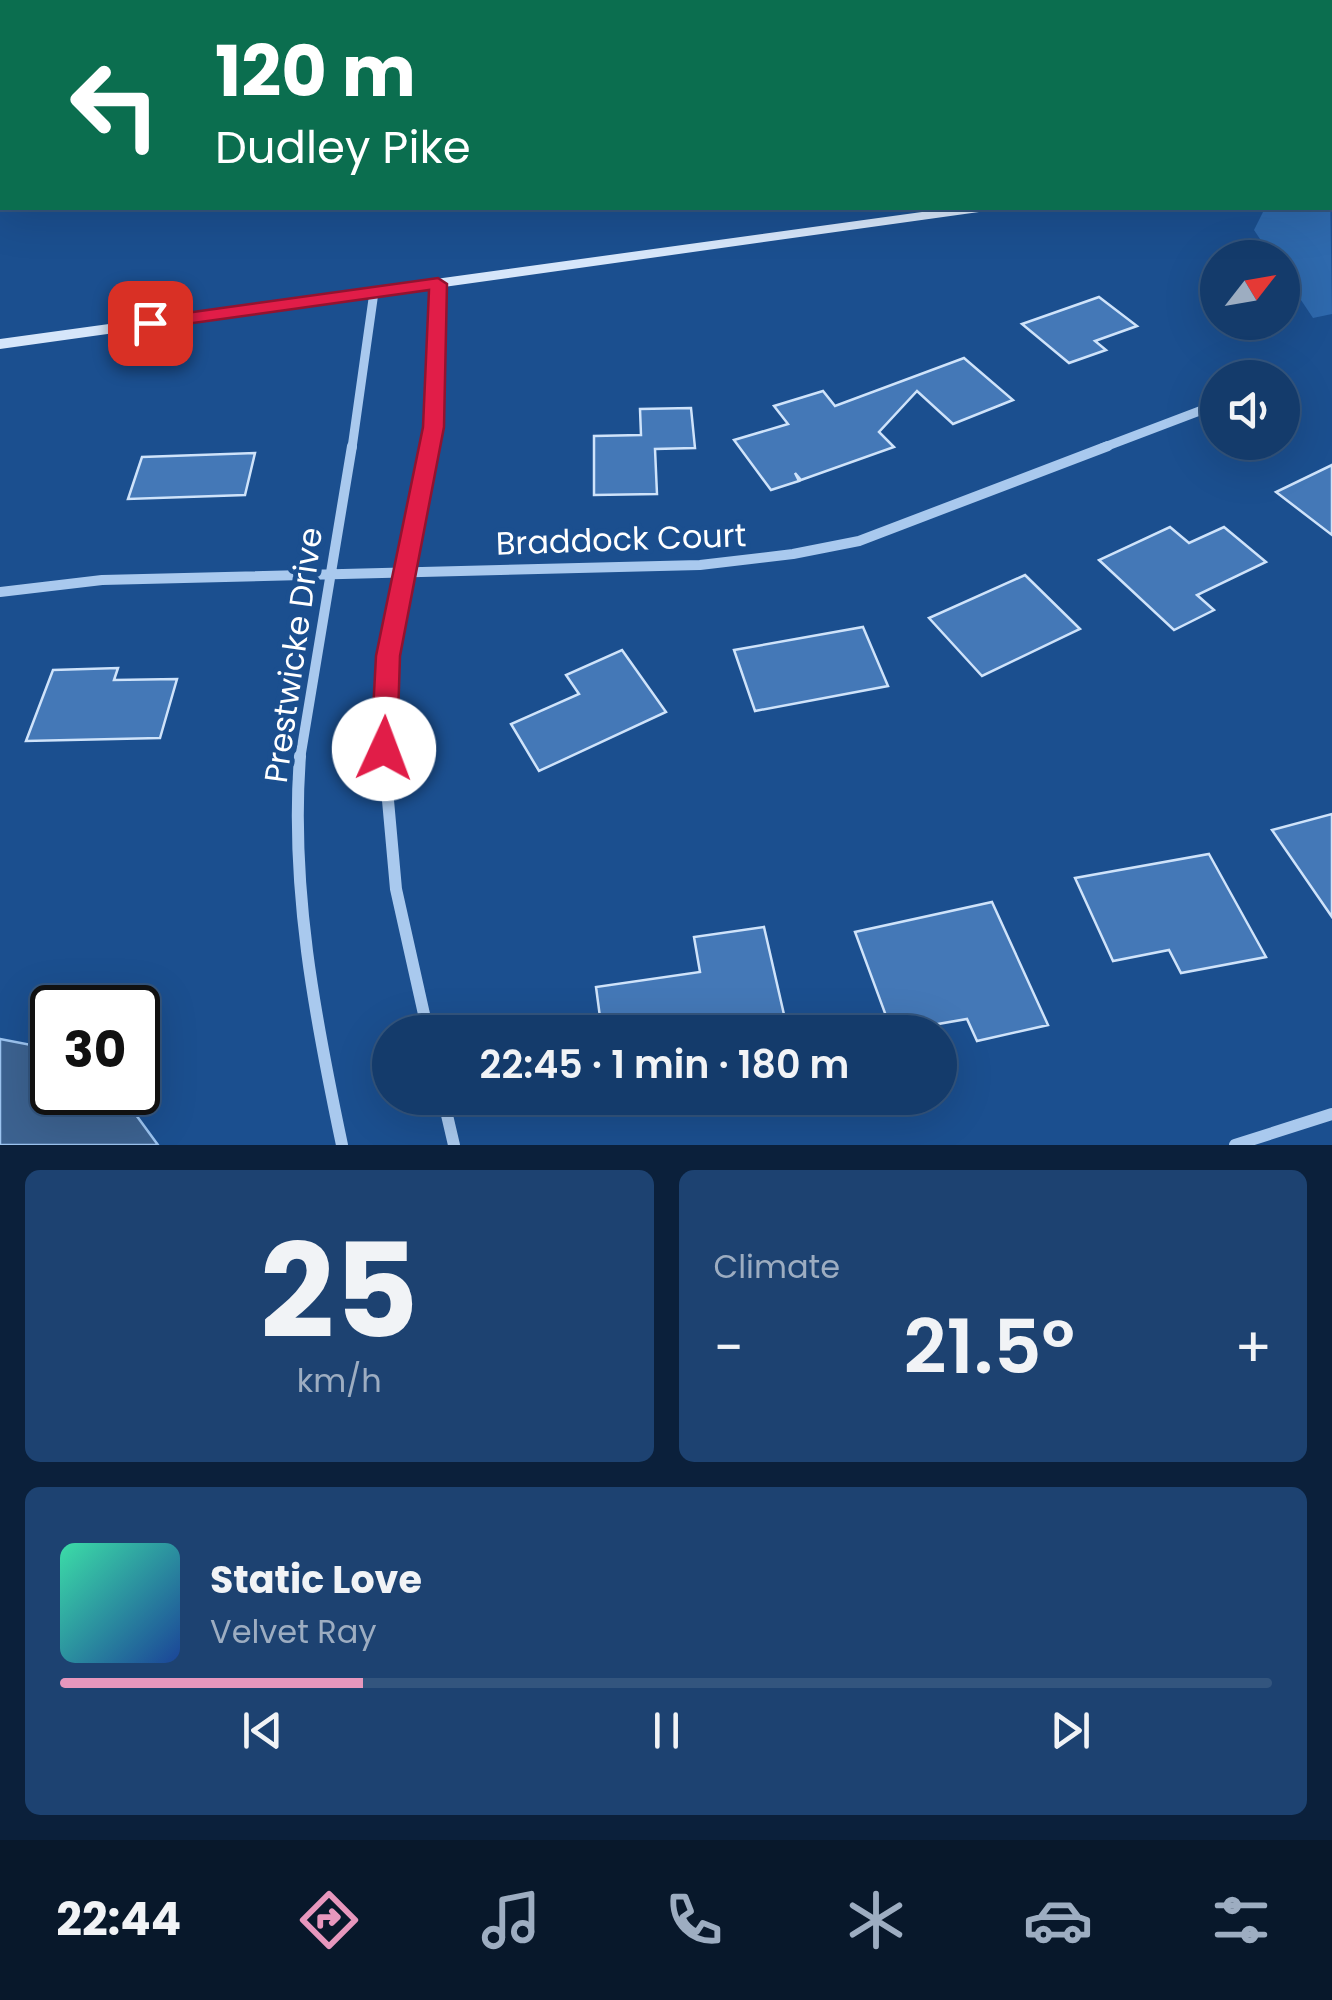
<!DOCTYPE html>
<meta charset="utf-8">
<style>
body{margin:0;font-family:Poppins,sans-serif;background:#1d4271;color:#f1f3f6;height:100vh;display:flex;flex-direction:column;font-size:38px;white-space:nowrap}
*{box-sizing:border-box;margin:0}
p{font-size:32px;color:#9dadc1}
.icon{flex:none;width:55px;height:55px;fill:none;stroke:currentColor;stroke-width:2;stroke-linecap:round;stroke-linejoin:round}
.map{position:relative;height:1145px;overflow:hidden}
.side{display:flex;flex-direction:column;gap:25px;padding:25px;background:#0b203b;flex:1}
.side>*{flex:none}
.top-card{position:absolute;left:0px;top:0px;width:1332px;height:210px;box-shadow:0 10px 40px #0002,0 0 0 2px #33557e;background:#0b6e4f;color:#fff;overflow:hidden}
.needle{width:65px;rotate:59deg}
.controls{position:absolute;left:1200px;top:240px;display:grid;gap:20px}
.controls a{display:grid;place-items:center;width:100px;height:100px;border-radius:50%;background:#143b6b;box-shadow:0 10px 40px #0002,0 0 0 2px #33557e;font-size:50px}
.speed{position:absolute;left:30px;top:985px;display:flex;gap:20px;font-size:50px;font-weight:700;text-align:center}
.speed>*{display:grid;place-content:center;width:130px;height:130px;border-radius:50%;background:#143b6b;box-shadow:0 10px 40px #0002,0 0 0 2px #33557e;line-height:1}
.speed .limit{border:5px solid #111;border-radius:15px;background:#fff;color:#111}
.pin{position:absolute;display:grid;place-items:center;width:85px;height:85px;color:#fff;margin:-42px;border-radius:20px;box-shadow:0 5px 15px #0006}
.me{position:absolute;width:110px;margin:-55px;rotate:2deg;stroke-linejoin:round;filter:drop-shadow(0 0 8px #0008)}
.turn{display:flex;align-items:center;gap:35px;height:210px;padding:0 50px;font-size:45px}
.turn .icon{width:130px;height:130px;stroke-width:2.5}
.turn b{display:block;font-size:70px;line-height:85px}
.big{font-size:75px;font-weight:600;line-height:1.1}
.side .card{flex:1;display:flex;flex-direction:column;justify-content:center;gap:15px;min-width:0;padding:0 35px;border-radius:15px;background:#1d4271}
.side .dial{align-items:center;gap:0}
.dial b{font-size:130px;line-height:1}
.song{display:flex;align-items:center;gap:30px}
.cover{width:120px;height:120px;border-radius:15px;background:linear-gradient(135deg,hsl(160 70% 55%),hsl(220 70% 35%))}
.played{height:10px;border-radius:5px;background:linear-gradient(90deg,#e797bd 25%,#33557e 25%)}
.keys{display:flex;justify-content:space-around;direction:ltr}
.heat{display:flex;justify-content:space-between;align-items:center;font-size:55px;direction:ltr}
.side .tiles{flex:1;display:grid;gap:25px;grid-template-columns:1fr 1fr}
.card:last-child{grid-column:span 2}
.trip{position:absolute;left:372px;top:1015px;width:585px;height:100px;border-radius:50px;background:#143b6b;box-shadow:0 10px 40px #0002,0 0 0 2px #33557e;font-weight:600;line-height:100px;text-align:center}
.menu{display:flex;height:160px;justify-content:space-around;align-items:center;background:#08182b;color:#9dadc1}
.menu .icon{width:70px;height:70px}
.menu .active{color:#e797bd}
.menu b{font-size:45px;color:#f1f3f6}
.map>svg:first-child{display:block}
.green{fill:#2e69ad}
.water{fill:#3c6290;stroke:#9cc4f0;stroke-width:2.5}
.building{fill:#4478b7;stroke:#cfe3fa;stroke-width:2.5}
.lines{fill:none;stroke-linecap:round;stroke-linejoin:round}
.street-far2{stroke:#a9c9ee;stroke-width:9}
.street-far1{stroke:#a9c9ee;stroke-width:10}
.street{stroke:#a9c9ee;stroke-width:12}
.secondary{fill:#d6e6fa;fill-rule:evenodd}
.route{fill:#e11d48;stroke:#92132f;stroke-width:2.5}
.labels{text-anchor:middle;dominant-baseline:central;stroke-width:10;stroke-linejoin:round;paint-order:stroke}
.street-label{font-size:32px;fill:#fff;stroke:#1b4f8f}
</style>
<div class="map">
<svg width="1332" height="1145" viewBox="0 0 1332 1145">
<rect width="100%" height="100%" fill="#1b4f8f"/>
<path class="green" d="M1330,186L1332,314L1313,318L1283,273L1282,258L1272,257L1254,230L1265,208H1330Z"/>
<path class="water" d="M0,1039L52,1049V1092L120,1093L158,1145H0Z"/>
<path class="building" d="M1099,297L1137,326L1095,341L1106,350L1069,363L1022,324Z
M964,358L1013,400L953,424L917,391L879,432L894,447L801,480L795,473L799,481L771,490L734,440L788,424L774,406L823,391L835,406Z
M691,408L695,448L655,449L657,494L594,495V436L641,435L640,409Z
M255,453L245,495L128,499L142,457Z
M1332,465V535L1276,492Z
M1170,527L1189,543L1224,527L1266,562L1197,595L1214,610L1174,630L1099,560Z
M1025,575L1080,629L982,676L929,618Z
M863,627L888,686L755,711L734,650Z
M622,650L666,712L539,771L511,724L579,694L566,675Z
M118,668L114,680L177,679L160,738L26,741L53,670Z
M1332,814V917L1272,830Z
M1209,854L1266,957L1181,973L1169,950L1113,961L1075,878Z
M992,902L1048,1025L977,1041L967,1019L892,1032L855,932Z
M764,927L788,1032H602L596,987L700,972L694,937Z"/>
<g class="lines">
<path class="street-far2" d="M352,448L374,292
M430,448L434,427L439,283
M1102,448L1218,404"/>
<path class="street-far1" d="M0,592L102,580L700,565L793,554L859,541L1108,446
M300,759L352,446
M384,759L388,656L430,446"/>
<path class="street" d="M300,756C290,888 315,1017 342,1145
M384,756L396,889L428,1032
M443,1098L454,1145
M1235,1145L1332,1114"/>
<path class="secondary" d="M1330,162H1332V170H1330Z
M951,208H986L979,212L0,349V339Z"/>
</g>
<path class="route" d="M438,278L447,284L444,427L400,656L397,749L393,756L384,759L375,756L371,749L376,656L423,427L429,290L150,329L140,323L150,318Z"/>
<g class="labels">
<g class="street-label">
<text transform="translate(621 539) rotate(-2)">Braddock Court</text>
<text transform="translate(293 655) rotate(-82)">Prestwicke Drive</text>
</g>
</g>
</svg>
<div class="controls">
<a><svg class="needle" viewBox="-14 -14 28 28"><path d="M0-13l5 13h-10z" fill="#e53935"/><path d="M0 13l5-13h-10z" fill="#9dadc1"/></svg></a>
<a><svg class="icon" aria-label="sound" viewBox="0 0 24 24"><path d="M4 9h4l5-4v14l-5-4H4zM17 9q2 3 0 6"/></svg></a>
</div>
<div class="speed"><div class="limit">30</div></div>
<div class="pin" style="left:150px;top:323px;background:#d93025"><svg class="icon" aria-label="arrive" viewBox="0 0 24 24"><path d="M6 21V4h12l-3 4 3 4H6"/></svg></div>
<svg class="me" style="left:384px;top:749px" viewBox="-20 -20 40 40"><circle r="19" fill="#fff"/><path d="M0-13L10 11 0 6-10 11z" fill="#e11d48"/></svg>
<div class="trip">22:45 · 1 min · 180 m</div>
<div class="top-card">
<div class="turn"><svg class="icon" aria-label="left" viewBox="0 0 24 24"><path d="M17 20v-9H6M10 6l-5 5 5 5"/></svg><div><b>120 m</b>Dudley Pike</div></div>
</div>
</div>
<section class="side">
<div class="tiles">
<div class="card dial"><b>25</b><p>km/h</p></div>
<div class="card"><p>Climate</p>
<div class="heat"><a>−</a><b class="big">21.5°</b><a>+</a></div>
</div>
<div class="card">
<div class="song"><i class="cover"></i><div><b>Static Love</b><p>Velvet Ray</p></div></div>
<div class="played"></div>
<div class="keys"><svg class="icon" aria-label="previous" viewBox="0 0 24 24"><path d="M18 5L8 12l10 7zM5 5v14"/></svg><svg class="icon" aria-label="pause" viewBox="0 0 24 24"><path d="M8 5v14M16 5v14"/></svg><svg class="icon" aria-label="next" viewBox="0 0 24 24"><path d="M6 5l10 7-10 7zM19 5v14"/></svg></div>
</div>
</div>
</section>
<nav class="menu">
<b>22:44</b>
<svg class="icon active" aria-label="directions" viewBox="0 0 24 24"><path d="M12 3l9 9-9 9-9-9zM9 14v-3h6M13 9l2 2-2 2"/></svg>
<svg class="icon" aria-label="music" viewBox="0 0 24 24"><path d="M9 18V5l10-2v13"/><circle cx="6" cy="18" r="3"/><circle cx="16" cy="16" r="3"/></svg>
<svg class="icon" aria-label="phone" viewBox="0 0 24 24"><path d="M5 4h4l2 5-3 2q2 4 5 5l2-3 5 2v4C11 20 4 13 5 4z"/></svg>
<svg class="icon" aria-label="climate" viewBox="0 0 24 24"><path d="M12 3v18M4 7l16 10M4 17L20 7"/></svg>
<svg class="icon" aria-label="car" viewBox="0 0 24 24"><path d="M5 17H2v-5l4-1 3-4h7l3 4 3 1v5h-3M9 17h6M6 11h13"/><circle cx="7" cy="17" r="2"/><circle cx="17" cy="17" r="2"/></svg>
<svg class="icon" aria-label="filters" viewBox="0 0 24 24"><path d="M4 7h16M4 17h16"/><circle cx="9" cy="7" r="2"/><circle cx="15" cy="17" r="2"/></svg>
</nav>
